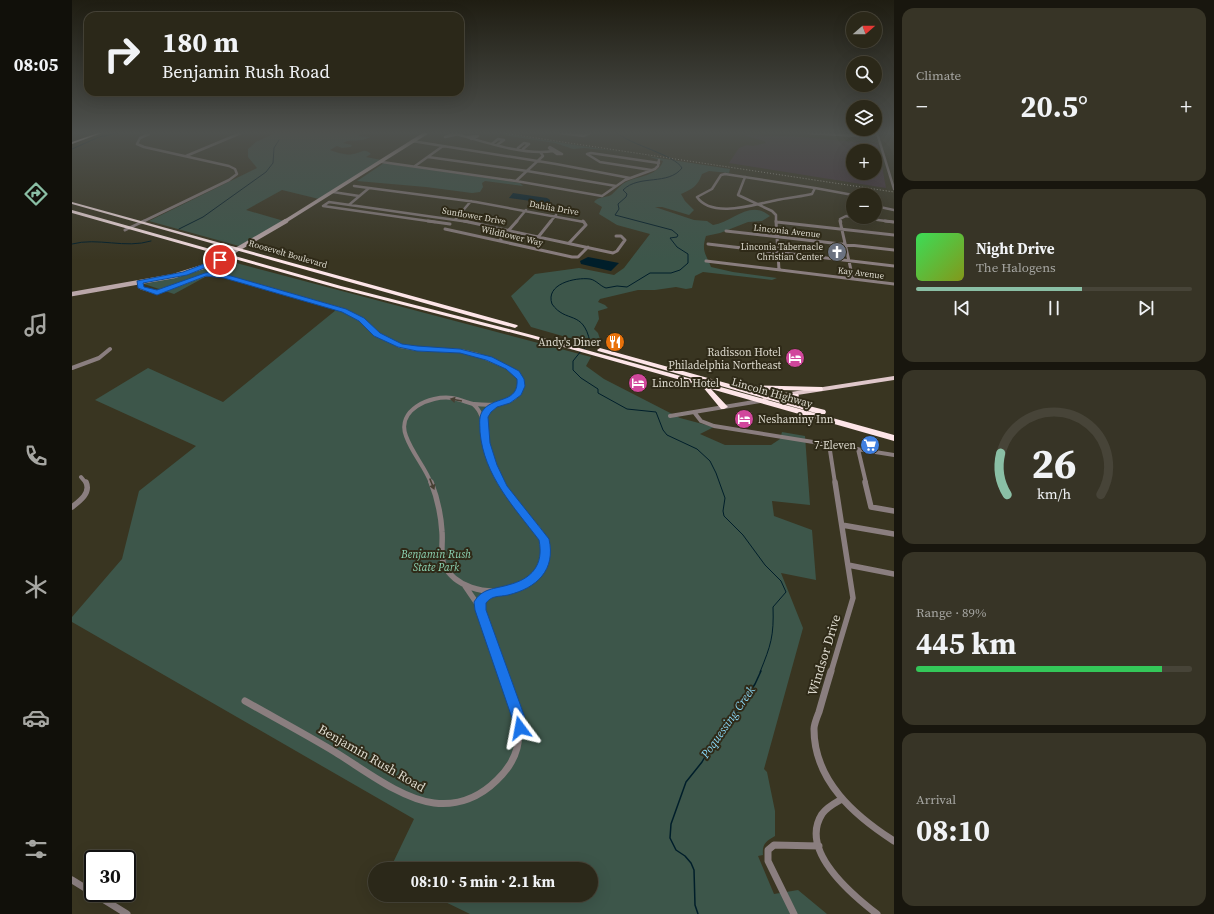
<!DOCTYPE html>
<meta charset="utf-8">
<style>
body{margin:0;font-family:"Source Serif 4",serif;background:#373426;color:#f1f3f6;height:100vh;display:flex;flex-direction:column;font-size:15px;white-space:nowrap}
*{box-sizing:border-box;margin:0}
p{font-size:13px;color:#a6a6a2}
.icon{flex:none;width:22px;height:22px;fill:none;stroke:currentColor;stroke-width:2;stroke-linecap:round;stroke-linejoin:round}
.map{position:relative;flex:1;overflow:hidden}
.sheet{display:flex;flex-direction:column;gap:8px;padding:8px;background:#18160e;width:320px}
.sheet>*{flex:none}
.banner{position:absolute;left:12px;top:12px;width:380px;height:84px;border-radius:12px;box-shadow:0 4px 16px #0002,0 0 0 1px #474438;background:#2b2819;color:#f1f3f6;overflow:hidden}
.needle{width:26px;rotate:70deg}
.fabs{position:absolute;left:774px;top:12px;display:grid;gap:8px}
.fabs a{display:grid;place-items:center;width:36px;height:36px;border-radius:50%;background:#2b2819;box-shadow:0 4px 16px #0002,0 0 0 1px #474438;font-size:20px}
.speed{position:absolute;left:12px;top:850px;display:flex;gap:8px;font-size:20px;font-weight:700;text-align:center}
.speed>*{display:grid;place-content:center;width:52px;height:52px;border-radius:50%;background:#2b2819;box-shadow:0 4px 16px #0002,0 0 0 1px #474438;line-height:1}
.speed .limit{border:2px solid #111;border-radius:6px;background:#fff;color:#111}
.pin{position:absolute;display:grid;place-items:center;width:34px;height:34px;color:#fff;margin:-17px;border:2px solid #fff;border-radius:50%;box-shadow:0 1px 4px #0007}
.me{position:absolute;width:44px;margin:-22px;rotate:347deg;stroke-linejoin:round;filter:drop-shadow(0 0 3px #0008)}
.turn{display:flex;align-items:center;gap:14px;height:84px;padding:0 12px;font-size:18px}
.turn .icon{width:52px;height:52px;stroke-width:2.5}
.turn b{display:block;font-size:28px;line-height:34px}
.big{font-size:30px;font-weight:700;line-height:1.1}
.sheet .tile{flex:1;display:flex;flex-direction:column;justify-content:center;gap:6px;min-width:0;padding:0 14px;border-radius:12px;background:#373426}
.sheet .dial{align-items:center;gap:0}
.dial svg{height:104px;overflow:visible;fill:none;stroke:#474438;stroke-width:7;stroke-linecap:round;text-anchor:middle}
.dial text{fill:#f1f3f6;stroke:none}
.song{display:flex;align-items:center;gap:12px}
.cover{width:48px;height:48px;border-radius:6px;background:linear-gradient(135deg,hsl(130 70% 55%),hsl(70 70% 35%))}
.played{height:4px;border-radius:2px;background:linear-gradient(90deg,#8abfa5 60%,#474438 60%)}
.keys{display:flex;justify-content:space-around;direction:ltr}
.heat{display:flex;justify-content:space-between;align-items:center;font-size:22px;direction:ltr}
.charge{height:6px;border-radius:3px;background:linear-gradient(90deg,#34c759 89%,#474438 0)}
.trip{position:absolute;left:296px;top:862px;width:230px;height:40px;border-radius:20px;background:#2b2819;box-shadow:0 4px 16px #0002,0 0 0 1px #474438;font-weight:700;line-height:40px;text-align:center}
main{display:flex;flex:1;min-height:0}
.menu{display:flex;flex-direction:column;width:72px;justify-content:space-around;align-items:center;background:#11100a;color:#a6a6a2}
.menu .icon{width:28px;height:28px}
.menu .on{color:#8abfa5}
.menu b{font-size:18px;color:#f1f3f6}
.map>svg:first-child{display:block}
.industrial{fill:#473641;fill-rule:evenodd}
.green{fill:#3d564a}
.water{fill:#001e2a}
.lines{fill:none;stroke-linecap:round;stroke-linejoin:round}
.stream-far1{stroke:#001e2a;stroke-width:1}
.stream{stroke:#001e2a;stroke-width:1.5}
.street-far4{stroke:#8a7e7f;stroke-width:2.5}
.street-far3{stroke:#8a7e7f;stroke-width:3}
.street-far2{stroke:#8a7e7f;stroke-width:4}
.street-far1{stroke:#8a7e7f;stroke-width:5.5}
.street{stroke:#8a7e7f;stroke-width:7}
.secondary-far1{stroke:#baa7a9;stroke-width:3.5}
.secondary{stroke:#baa7a9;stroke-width:4.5}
.primary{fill:#dfc7ca;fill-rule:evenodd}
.highway{fill:#fde5e8;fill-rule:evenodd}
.rail{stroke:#b3afa1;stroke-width:1;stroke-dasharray:1 2;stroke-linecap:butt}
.oneway{fill:#463f32}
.route{fill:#1a73e8;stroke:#114b97}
.labels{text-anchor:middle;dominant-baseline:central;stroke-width:4;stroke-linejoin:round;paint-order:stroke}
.far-street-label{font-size:9px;fill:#dddace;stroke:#2f2a18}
.far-poi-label{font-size:9px;fill:#dddace;stroke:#2f2a18;text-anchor:end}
.poi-label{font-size:11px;fill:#dddace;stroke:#2f2a18;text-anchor:end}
.street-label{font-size:11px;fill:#dddace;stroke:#2f2a18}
.park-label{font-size:11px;font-style:italic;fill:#8cd3b3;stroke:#2f2a18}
.water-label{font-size:12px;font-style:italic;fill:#88d4f2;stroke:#2f2a18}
.near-street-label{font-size:13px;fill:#dddace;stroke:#2f2a18}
</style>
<main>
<nav class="menu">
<b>08:05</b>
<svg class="icon on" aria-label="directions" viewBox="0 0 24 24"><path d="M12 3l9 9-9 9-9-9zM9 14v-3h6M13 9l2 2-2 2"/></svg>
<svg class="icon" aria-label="music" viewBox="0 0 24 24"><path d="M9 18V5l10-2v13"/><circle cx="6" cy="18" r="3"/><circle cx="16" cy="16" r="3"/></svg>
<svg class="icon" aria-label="phone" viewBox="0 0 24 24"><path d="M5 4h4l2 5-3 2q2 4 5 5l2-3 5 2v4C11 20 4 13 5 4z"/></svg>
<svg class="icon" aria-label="climate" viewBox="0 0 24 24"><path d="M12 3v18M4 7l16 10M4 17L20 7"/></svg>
<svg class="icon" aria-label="car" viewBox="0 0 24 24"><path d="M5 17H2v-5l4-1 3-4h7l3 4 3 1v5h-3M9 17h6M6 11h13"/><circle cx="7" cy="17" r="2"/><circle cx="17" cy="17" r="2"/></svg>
<svg class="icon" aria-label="filters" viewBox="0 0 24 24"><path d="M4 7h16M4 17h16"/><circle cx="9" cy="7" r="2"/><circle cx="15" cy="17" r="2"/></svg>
</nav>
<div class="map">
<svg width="822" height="914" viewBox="0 0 822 914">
<rect width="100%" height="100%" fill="#393521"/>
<path class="industrial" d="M671,135L718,136L806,144L814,188L657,163L667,148L675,145L681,146L694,143L692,141ZM781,151H803V173H781Z"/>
<path class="green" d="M203,133H292L286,136L298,137C289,143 279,138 271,143L280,145L279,147L270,148L265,146L258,150C264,152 275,156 281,154C289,153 292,147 299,154L294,157L309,160L247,199L210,190L174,210L212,221L167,246L77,221L185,168L176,157V149L184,142Z
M432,134L658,169L657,173L637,171L630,174C626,186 620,189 609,194L613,201L622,210L617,215L590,207H583L622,220L635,221L641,225C661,222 678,199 698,216L690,221L676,222L648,233L634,236C629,251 634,254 639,267L661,272L705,278L700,280L631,272L623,276L620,288L614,289L604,287L583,290H566L528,299L526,302L533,305L536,308L526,311L527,319L522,329L526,333L528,339L526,342L529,347L459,327L439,296L463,274L507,268L542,275L552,268L578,234L545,225L527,214L530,207L522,202C527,196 533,198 539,195C544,191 548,185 554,182C566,176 586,176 591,161L575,156L534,150L512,148L501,149L483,143L431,135Z
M312,163L448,183L451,186L413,181L410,183L411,187L408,192L400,193L354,187L285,181Z
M153,260L519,357L514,366L532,379L608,418L642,427L628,434L653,445H699L708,439L710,432L733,436L738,505L700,501L702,516L740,530L744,580L709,573L731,628L692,769L695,772L703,811V836C694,841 690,844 691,855L686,856L702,894L726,890L755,914H398L359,895H519V869H318L342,819L0,622V617L50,559L67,491L124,446L23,400L76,368L151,402L264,310L149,274L135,276L102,294L72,284L111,276Z"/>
<path class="water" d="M441,193L475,198L478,200V202L474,203L437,198Z
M516,257L547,263L539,271L509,264L508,261Z"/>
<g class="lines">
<path class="stream-far1" d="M0,149L27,137L46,133
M107,229L131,217L194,172L201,163L202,148L207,140
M0,244C26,237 53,249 79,241
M512,349L518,342C511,309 494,324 480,304C473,284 503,277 518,279C524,280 528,286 534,288L545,286L555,287L578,273H599L608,270L616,263V254L605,247L598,238L605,237L606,235L600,230L543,215L547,209L546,204L554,197L555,194L551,190C567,174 596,186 610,168C603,155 559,145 545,133
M509,351L501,361V370L509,378L526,389V393L555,409L584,412L591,430L595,435L625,449L638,461L644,473L653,498L651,511L652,516L671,535L693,565L709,581L714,592L701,607C702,636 699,645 688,672"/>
<path class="stream" d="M626,914L623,905L622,870L619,863L613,856L604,850L598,838L599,824L614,782L630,762L645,736L667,709L683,684L689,671"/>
<path class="street-far4" d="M381,133C409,141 452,156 481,151
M384,133L373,137L387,134
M488,133L512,136L518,133
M737,133L786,136L789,133
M805,133L822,189
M395,137L406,136L399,139
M340,141L484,164L558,178
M420,144L426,139L432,140L425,145
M478,147L490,154H485L477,148Z
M446,148L452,143L457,144L451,149
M515,154L519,153L587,163
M515,154L528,162L579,170
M114,156L169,133
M356,157L455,171L544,186
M310,162L444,181L530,196L553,180L583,169L586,166L587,160
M343,166L371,146
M653,174L743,188L740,194L735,195C725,197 715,198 705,200C684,204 640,219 625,197L640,189L649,175Z
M673,177L666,195L700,211L704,215V222
M444,181L471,156L469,153
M282,186L404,202L512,222
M743,188L781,195
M261,192L287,196
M278,204L297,188
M803,206L822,210
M784,217L821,222
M383,220L399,201
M70,222L157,180L165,174L163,169L157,166L72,147L65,144L68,138L77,134
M363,222L251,206L257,202L397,222
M444,222L454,210
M478,222L484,215
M769,222L768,219L774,216L781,217"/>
<path class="street-far3" d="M356,221L378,224
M392,221L541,253L545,251L553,240L549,236H544
M704,221L707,270
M768,221L781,279
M813,221L822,222
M705,222L822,235
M373,229L500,257H506L516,247
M53,230L72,221
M654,231L822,250
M467,236L479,221
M428,240L445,221
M497,243L514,225L511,221
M636,244L822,266
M634,261L822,284
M68,282L69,288L85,293L133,275L145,274L272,310L290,319L309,336"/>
<path class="street-far2" d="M307,335L328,346L345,349L389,351L406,355L437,368L444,373L450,382C449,386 448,391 446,394C436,407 415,405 401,404
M0,368L27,358L38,349
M401,404C414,415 410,429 415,445C418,458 422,471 430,483
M622,412L629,421L642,426L822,455
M598,416L688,401
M411,417L415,410L422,405
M757,444L763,483
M786,449L794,483
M9,477L14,483
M359,483C353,467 340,453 334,436C324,410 358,395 380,398C387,399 394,402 401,404"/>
<path class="street-far1" d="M359,482C365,497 369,516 370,532C371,543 368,556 372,565C394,609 488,595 472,540C468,527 452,516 444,505C439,498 434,490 429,482
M793,482L799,507L822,511
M0,507C8,501 19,493 14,482
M770,525L822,534
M776,565L822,574
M393,586L408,608
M421,592L413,596L408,602L409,610L430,672
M759,672L781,598L763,482"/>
<path class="street" d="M759,671C755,684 751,698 747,712C745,717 742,724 742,729C742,781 783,816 822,841
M173,701C203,718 233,734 263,752C291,769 329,799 362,803C386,806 408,797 425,780C462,745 444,710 430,671
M770,799C763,803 755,807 750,814C727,850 779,894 805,914
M0,880L55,914
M722,914L696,861V850L702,845L747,846"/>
<path class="secondary-far1" d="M212,222L354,133"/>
<path class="secondary" d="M0,294L102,276L140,264L214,221"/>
<path class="primary" d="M822,376V380L693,400L690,398L693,396Z"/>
<path class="highway" d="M26,133H30L0,144V142Z
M0,202L445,325L446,326L443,328L402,317L0,204Z
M0,210L269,286L460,335L822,435V441L639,389L656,407L652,409H649L630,386L456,337L265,288L0,213Z
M528,348L672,388V385H675L750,387L751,389L750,391H747L676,389L717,400L720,394H726L727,396L724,400L729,404L753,410L754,412L753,414H747L526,351L525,350Z"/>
<path class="rail" d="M431,133L822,192"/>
</g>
<defs><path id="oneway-solid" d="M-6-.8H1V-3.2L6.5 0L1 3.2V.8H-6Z"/></defs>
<g class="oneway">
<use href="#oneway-solid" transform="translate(384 400) rotate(-170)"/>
<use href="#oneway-solid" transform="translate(360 484) rotate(68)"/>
</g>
<linearGradient id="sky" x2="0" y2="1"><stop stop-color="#1f1d12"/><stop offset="0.51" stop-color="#4e514e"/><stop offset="1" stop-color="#4e514e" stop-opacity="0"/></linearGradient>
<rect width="822" height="260" fill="url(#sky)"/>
<path class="route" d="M148,258H150V261L115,275L71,283L72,287L85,290L133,273L138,272L152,274L274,309L292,318L308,333L330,344L345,346L388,349L420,357L447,371L452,379L453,386L449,395L438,403L425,407L419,412L416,417L418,443L425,465L435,486L477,539C484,570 465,588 436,595C427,597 420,595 414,603V610L452,715L454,728L452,732L448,734L443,732L439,715L403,610L402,602C410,588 423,589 436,585C460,579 472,565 467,540C442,507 412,476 408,432C408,423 406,416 412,409C424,396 447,403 445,379L434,369L414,360L388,353L345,351L326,347L302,336L287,321L270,312L152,278L134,276L85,295L66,288L65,281L111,272Z"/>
<defs>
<symbol id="church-disc" viewBox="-11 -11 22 22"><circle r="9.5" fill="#6b7280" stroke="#2f2a18"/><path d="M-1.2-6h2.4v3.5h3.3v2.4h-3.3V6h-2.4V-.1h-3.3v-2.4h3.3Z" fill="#fff"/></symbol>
<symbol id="restaurant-disc" viewBox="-11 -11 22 22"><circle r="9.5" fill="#e8710a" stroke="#2f2a18"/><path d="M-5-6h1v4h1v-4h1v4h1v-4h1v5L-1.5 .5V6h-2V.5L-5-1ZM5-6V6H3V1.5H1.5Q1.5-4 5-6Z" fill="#fff"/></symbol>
<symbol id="hotel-disc" viewBox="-11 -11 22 22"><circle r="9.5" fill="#d1479c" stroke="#2f2a18"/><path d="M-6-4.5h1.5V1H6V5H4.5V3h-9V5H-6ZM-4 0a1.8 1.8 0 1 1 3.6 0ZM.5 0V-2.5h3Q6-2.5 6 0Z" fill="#fff"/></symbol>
<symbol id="supermarket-disc" viewBox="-11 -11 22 22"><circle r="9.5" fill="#3f7fe0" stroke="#2f2a18"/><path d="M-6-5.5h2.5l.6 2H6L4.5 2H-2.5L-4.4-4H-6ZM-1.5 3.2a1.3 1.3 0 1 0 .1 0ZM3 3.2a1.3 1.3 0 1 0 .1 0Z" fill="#fff"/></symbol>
</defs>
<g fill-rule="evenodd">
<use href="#church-disc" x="754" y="241" width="22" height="22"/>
<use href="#restaurant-disc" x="532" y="331" width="22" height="22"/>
<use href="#hotel-disc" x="712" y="347" width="22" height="22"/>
<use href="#hotel-disc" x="555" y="372" width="22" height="22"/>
<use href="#hotel-disc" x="661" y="408" width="22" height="22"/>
<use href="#supermarket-disc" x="787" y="434" width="22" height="22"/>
</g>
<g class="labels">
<g class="far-street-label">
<text transform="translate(482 208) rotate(10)">Dahlia Drive</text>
<text transform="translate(402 216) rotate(10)">Sunflower Drive</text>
<text transform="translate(715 231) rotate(6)">Linconia Avenue</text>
<text transform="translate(440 236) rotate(13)">Wildflower Way</text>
<text transform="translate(216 254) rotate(16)">Roosevelt Boulevard</text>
<text transform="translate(789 273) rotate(7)">Kay Avenue</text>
</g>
<g class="far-poi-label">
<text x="751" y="247">Linconia Tabernacle<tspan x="751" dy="10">Christian Center</tspan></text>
</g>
<g class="poi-label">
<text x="529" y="342">Andy's Diner</text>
<text x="709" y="352">Radisson Hotel<tspan x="709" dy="13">Philadelphia Northeast</tspan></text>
<text x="580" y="383" text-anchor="start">Lincoln Hotel</text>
<text x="686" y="419" text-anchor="start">Neshaminy Inn</text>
<text x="784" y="445">7-Eleven</text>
</g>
<g class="street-label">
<text transform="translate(700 393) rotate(16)">Lincoln Highway</text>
</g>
<g class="park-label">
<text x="364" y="554">Benjamin Rush<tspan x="364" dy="13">State Park</tspan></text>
</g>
<g class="water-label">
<text transform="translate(656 722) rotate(-55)">Poquessing Creek</text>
</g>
<g class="near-street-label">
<text transform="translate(752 655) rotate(-73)">Windsor Drive</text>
<text transform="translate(300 758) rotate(30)">Benjamin Rush Road</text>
</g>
</g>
</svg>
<div class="fabs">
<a><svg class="needle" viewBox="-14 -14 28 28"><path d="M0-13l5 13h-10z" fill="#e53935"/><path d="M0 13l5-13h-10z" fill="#a6a6a2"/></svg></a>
<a><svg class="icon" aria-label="search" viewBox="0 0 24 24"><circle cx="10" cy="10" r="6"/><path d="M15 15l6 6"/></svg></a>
<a><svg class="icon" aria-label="layers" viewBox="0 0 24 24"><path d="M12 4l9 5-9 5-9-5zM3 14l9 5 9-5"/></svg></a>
<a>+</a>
<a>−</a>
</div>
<div class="speed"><div class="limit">30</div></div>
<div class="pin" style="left:148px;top:260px;background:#d93025"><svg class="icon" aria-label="arrive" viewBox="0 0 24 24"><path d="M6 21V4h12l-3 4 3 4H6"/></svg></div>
<svg class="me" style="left:448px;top:728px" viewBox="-20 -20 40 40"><path d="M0-17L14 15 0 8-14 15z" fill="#1a73e8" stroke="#fff" stroke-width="4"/></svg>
<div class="trip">08:10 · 5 min · 2.1 km</div>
<div class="banner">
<div class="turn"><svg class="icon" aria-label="right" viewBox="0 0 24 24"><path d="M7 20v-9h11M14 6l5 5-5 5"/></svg><div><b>180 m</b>Benjamin Rush Road</div></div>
</div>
</div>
<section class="sheet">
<div class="tile"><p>Climate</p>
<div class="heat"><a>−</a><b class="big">20.5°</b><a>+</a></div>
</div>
<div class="tile">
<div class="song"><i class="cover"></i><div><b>Night Drive</b><p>The Halogens</p></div></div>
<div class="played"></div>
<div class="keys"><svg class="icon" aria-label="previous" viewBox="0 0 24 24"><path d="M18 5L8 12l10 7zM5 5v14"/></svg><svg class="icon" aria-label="pause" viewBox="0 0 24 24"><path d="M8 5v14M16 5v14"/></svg><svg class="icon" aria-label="next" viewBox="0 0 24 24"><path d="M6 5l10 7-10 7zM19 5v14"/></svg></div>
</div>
<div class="tile dial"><svg viewBox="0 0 100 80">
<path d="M14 69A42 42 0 1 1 86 69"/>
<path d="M14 69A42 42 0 0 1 9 37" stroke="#8abfa5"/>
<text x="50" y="56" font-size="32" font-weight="700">26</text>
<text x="50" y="72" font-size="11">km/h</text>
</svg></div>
<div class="tile"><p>Range · 89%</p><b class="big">445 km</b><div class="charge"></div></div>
<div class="tile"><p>Arrival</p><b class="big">08:10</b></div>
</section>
</main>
